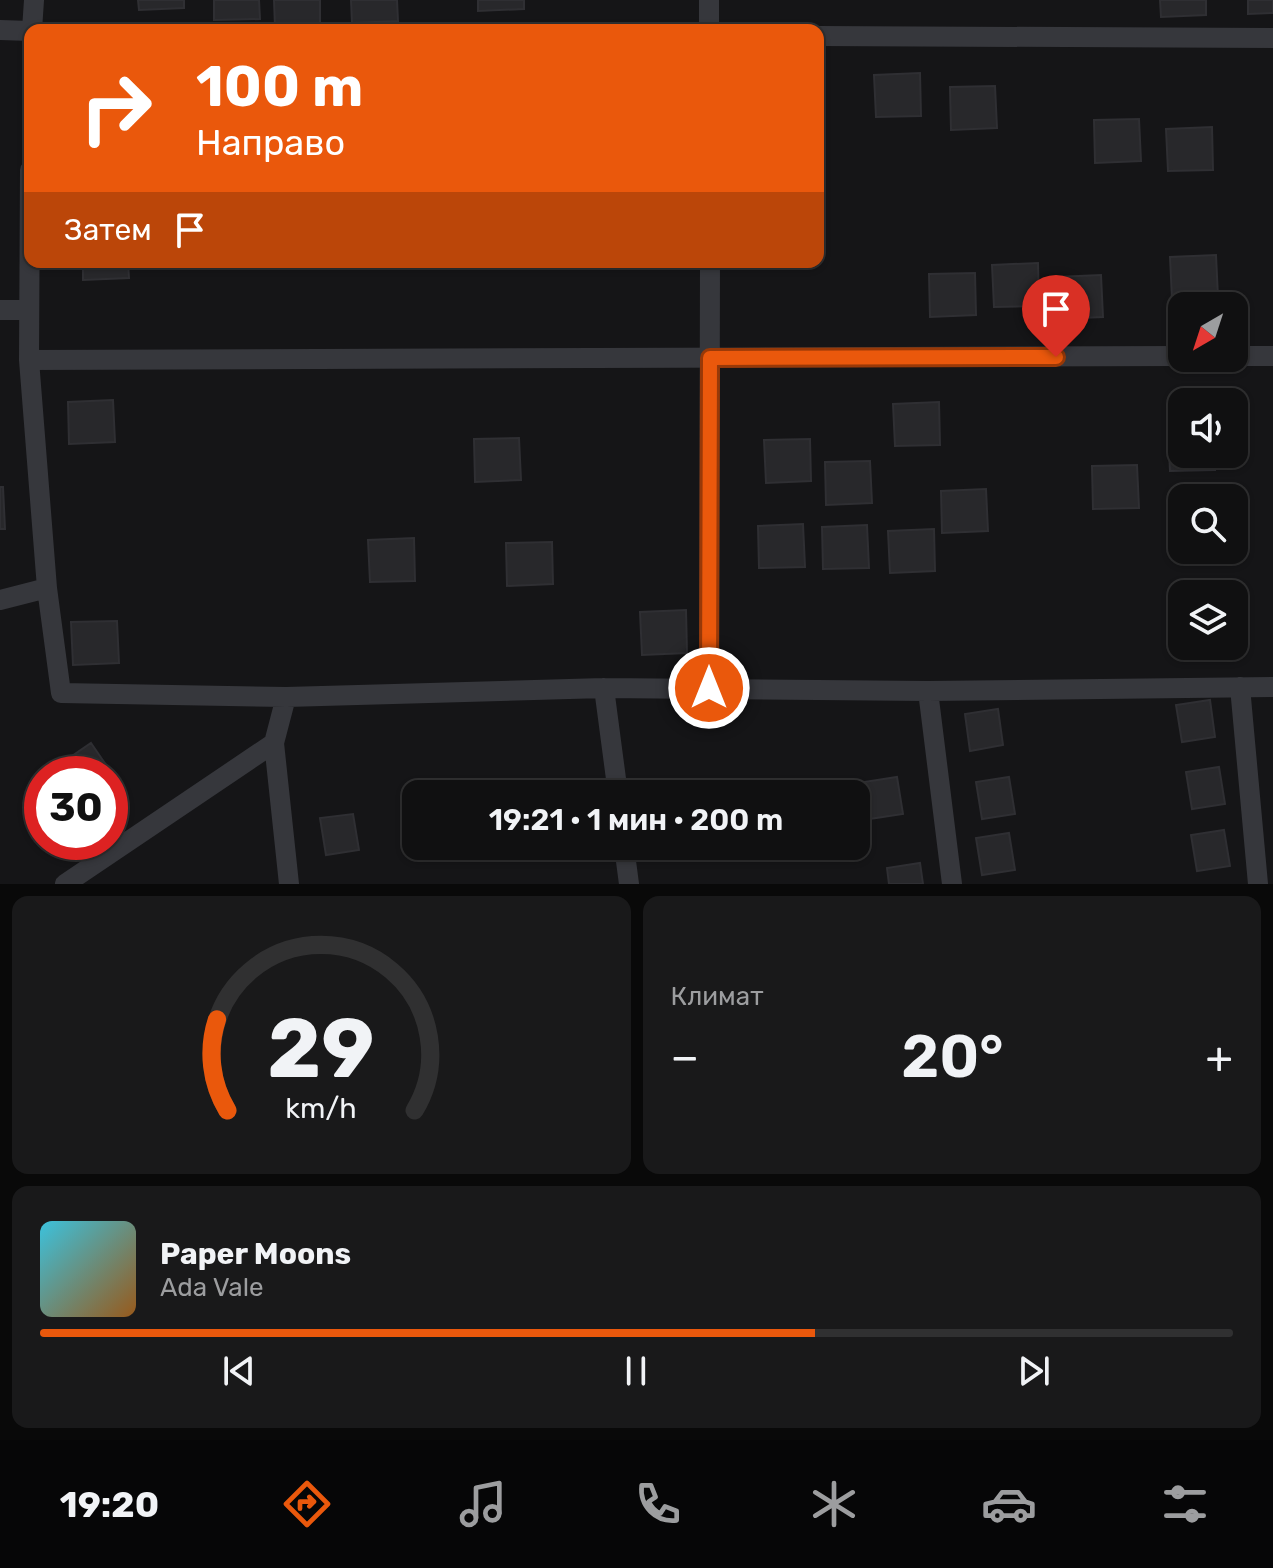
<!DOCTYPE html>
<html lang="ru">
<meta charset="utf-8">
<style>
body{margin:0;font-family:Rubik,sans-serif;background:#19191a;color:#f1f3f6;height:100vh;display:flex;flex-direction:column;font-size:30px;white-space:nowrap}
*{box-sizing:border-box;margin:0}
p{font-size:26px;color:#9c9d9f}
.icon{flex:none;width:44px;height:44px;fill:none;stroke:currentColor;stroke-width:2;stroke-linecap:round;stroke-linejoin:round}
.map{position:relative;height:884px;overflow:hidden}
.panel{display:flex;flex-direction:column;gap:12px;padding:12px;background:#090909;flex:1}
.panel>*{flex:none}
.banner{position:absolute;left:24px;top:24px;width:800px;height:244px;border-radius:16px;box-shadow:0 2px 6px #0004,0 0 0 2px #303031;background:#ea580c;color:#fff;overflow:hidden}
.needle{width:52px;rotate:219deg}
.tools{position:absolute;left:1168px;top:292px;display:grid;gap:16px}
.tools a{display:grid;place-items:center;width:80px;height:80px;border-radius:16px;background:#101011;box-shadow:0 2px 6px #0004,0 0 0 2px #303031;font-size:40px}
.speed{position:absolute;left:24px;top:756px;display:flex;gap:16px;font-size:40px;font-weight:700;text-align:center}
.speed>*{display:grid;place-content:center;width:104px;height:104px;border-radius:50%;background:#101011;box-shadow:0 2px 6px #0004,0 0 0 2px #303031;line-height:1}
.speed .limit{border:12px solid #d22;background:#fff;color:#111}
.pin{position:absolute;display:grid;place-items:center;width:68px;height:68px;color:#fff;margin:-82px -34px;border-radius:50% 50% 50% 0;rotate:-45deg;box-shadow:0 0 8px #0007}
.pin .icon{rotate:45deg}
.me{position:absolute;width:88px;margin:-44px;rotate:0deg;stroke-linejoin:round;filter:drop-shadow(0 0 6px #0008)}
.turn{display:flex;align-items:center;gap:28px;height:168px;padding:0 40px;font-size:36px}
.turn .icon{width:104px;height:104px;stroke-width:2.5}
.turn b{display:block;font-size:56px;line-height:68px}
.then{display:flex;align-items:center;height:76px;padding:0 40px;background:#0003;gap:16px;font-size:30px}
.big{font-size:60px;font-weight:600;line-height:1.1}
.panel .tile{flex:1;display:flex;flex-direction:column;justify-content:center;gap:12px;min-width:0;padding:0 28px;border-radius:16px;background:#19191a}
.panel .dial{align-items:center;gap:0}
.dial svg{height:208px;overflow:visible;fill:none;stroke:#303031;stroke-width:7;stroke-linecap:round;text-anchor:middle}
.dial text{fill:#f1f3f6;stroke:none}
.song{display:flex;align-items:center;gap:24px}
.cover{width:96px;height:96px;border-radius:12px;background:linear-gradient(135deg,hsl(190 70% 55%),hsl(30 70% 35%))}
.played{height:8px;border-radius:4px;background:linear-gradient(90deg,#ea580c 65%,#303031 65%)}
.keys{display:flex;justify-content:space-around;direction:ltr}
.heat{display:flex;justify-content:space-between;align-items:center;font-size:44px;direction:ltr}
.panel .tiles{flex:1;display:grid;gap:12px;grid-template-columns:1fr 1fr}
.tile:last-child{grid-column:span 2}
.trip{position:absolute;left:402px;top:780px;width:468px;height:80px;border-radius:16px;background:#101011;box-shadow:0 2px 6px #0004,0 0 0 2px #303031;font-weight:600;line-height:80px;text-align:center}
.tab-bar{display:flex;height:128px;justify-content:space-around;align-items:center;background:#060607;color:#9c9d9f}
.tab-bar .icon{width:56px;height:56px}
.tab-bar .on{color:#ea580c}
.tab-bar b{font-size:36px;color:#f1f3f6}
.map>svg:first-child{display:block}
.building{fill:#28282b;stroke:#2f2f33;stroke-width:2}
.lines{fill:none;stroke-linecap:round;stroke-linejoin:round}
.minor{stroke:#36373c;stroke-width:20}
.route-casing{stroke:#983908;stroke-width:20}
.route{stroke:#ea580c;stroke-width:14}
</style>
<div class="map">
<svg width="1273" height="884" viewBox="0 0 1273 884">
<rect width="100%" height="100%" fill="#151517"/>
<path class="building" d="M138,0H184V8L139,10Z
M214,0H259L260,19L214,20Z
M274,0H320V25L275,27Z
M351,0H397L398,21L352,23Z
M478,0H524V9L478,11Z
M1160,0H1206V15L1161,17Z
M1248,0H1273V13L1248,14Z
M920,73L921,116L876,117L874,75Z
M995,86L997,128L951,130L950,87Z
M1139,119L1141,161L1095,163L1094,120Z
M1212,127L1213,170L1168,171L1166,129Z
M1216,255L1218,297L1172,299L1170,257Z
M83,262H128L129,278L83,280Z
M1038,263L1039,306L994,307L992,265Z
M975,273L976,315L930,317L929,274Z
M1101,275L1103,317L1057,319L1056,277Z
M113,400L115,442L69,444L68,402Z
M939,402L940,445L895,446L893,404Z
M1168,429H1182V454H1215V470L1170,471Z
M519,438L521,480L475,482L474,439Z
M810,439L811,481L766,483L764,440Z
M870,461L872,503L826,505L825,462Z
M1137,465L1139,508L1093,509L1092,466Z
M0,487H3L5,529H0Z
M986,489L988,531L942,533L941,491Z
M803,524L805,567L759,568L758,526Z
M867,525L869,568L823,569L822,527Z
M934,529L935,571L890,573L888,531Z
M414,538L415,581L370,582L368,540Z
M552,542L553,584L507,586L506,543Z
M686,610L687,653L642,655L640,612Z
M117,621L119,663L73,665L71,622Z
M1210,700L1215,737L1182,742L1176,705Z
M998,709L1003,745L970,751L965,714Z
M91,743L115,778L110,782V774H57L53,769Z
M1219,767L1225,804L1192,809L1186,772Z
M897,777L903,814L869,819L864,782Z
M1009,777L1015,814L982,819L976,782Z
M353,814L359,850L326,855L320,818Z
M1224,830L1230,866L1197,871L1191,835Z
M1009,833L1015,870L982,875L976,838Z
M920,863L923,884H889L887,868Z"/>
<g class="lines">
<path class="minor" d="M0,30L30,31
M32,30L34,0
M709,30V0
M818,36L1273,38
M30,170L29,360L47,588L61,693L286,697L604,688L928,691L1273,687
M0,310H28
M1234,356H1273
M29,360L1182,356
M0,600L47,588
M1240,687L1258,884
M604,688L618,794
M709,688L710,262
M928,691L952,884
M286,697L274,743L289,884
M624,846L629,884
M65,884L274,743"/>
</g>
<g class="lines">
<defs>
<path id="route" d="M709,688L710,358L1056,357"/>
</defs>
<use href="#route" class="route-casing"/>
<use href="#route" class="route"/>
</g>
</svg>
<div class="tools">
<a><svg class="needle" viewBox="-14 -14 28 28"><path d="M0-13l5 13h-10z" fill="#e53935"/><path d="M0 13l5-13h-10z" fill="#9c9d9f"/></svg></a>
<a><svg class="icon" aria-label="sound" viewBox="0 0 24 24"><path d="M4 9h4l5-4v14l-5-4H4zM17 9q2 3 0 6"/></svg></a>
<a><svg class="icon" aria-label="search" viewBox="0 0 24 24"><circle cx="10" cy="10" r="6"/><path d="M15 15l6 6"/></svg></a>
<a><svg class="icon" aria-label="layers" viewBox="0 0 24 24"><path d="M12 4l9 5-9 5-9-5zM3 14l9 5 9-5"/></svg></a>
</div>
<div class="speed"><div class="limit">30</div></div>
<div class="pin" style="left:1056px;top:357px;background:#d93025"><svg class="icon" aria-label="arrive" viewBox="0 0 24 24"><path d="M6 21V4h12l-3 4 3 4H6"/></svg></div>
<svg class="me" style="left:709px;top:688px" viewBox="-20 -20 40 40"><circle r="17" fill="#ea580c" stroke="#fff" stroke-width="3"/><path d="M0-11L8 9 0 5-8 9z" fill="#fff"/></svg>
<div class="trip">19:21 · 1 мин · 200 m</div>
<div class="banner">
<div class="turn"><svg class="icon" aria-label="right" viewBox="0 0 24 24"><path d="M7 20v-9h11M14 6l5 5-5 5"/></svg><div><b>100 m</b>Направо</div></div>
<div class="then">Затем<svg class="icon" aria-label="arrive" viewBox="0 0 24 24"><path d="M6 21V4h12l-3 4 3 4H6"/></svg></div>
</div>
</div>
<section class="panel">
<div class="tiles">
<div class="tile dial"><svg viewBox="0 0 100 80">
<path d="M14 69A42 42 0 1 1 86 69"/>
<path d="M14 69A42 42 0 0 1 10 34" stroke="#ea580c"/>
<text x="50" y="56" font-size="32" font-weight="700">29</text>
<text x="50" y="72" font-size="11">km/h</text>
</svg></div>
<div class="tile"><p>Климат</p>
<div class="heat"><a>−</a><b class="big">20°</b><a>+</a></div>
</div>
<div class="tile">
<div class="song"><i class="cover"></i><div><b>Paper Moons</b><p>Ada Vale</p></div></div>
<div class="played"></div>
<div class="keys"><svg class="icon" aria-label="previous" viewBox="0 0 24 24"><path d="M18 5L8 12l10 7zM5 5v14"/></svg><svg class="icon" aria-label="pause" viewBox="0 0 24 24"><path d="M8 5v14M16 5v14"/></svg><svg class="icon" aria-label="next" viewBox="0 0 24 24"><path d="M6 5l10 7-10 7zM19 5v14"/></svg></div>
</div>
</div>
</section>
<nav class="tab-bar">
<b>19:20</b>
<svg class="icon on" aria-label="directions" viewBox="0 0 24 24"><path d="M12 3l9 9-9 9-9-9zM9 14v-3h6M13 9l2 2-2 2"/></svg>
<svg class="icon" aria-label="music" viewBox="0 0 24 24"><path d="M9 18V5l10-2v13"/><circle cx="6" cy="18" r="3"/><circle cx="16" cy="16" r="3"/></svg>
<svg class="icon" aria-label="phone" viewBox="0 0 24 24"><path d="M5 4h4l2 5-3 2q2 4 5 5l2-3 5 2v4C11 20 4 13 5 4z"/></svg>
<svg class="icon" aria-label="climate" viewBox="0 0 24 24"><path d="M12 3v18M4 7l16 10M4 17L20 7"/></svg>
<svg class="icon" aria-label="car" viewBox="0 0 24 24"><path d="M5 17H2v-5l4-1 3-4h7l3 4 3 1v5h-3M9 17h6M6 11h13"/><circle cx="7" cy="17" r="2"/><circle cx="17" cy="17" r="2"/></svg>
<svg class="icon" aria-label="filters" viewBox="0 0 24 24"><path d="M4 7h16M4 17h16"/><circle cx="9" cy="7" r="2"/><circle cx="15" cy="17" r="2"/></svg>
</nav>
